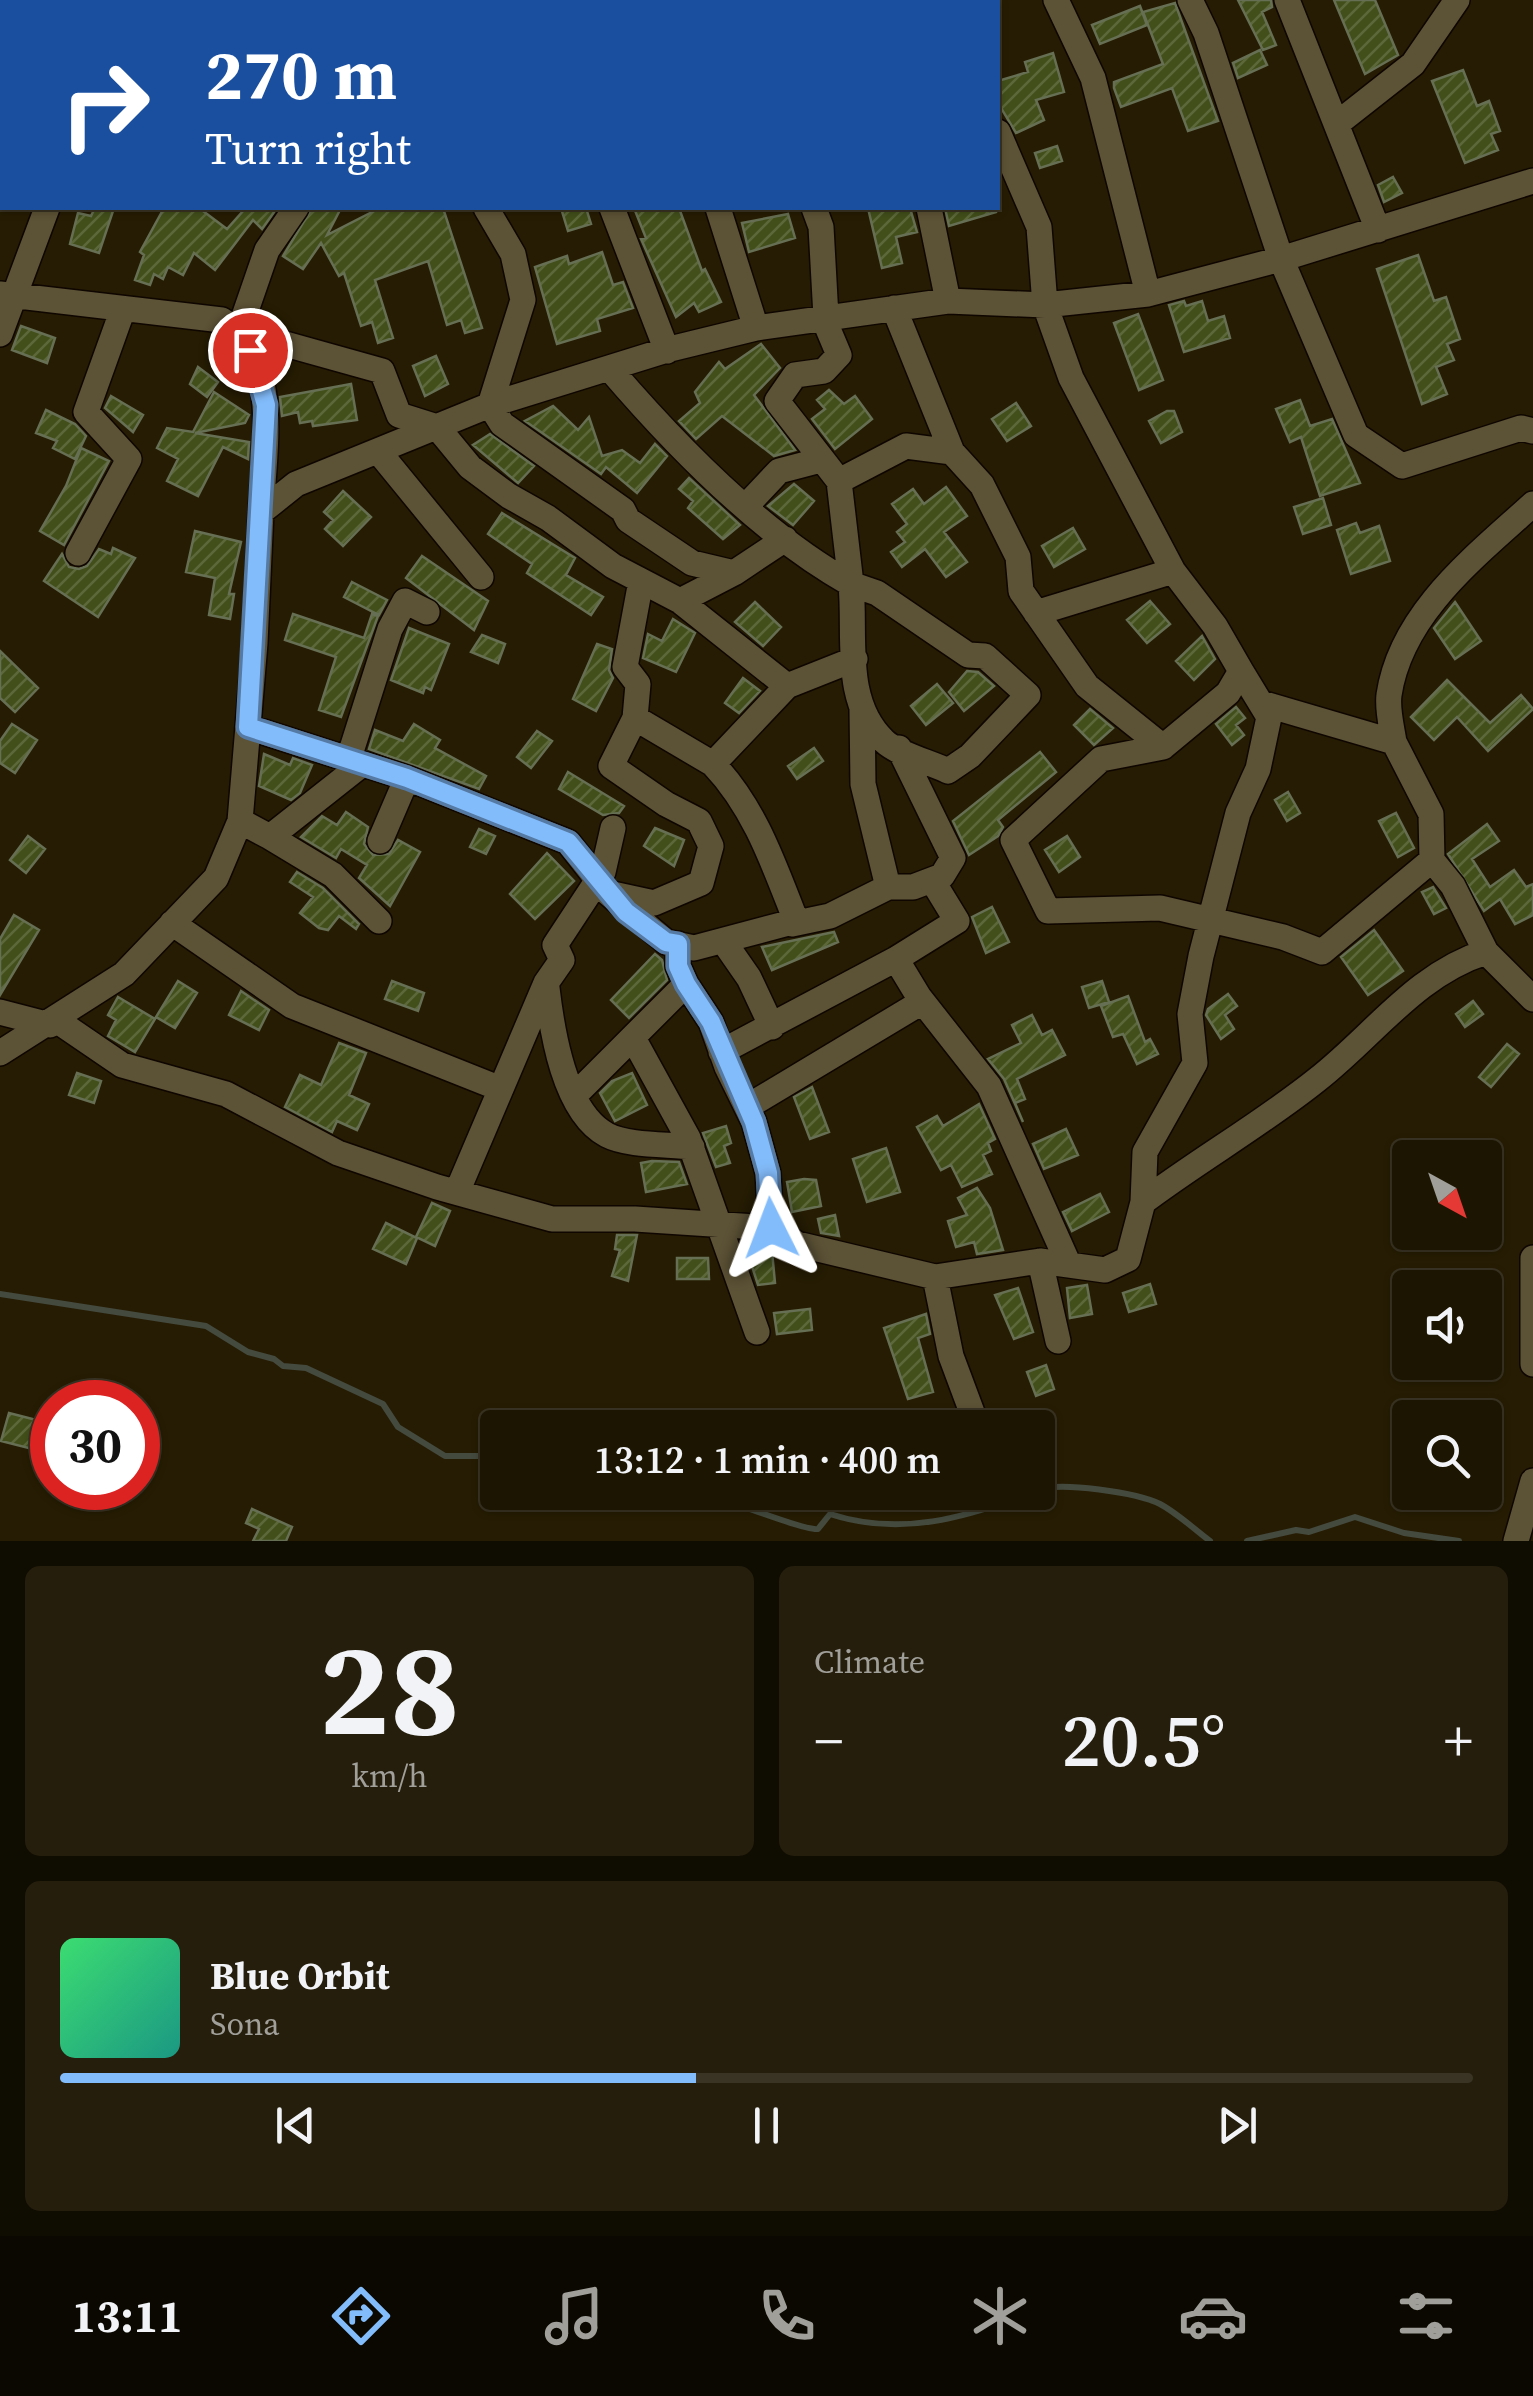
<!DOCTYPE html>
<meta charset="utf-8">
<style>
body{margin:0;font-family:"Source Serif 4",serif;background:#251e0c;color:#f1f3f6;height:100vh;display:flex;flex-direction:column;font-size:38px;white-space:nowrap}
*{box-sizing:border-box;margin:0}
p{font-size:32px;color:#a09f99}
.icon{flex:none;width:55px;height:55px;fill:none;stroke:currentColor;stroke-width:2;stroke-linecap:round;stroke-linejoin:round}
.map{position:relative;height:1541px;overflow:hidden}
.panel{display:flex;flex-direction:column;gap:25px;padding:25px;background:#0f0c01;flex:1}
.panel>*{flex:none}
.banner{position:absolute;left:0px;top:0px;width:1000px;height:210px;box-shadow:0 2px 8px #0004,0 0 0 2px #3a3424;background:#1a4fa0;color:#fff;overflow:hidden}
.needle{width:65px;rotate:140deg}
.fabs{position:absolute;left:1392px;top:1140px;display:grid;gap:20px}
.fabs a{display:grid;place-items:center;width:110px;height:110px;border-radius:10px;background:#1c1502;box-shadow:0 2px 8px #0004,0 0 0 2px #3a3424;font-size:50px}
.speed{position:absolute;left:30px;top:1380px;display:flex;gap:20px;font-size:50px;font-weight:700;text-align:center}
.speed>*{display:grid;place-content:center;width:130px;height:130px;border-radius:50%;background:#1c1502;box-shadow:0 2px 8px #0004,0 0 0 2px #3a3424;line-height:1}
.speed .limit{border:15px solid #d22;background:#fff;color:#111}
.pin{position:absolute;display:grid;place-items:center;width:85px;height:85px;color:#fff;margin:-42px;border:5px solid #fff;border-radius:50%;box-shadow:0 2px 10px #0007}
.me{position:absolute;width:110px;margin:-55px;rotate:357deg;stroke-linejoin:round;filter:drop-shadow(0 0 8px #0008)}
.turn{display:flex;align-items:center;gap:35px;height:210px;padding:0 40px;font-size:45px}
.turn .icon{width:130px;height:130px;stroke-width:2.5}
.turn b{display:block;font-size:70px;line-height:85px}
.big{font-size:75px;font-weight:600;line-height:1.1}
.panel .tile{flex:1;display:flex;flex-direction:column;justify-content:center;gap:15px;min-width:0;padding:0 35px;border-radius:15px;background:#251e0c}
.panel .dial{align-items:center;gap:0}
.dial b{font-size:130px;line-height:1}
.song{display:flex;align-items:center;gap:30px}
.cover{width:120px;height:120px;border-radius:15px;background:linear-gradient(135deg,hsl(140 70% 55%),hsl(170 70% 35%))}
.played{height:10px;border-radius:5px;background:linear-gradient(90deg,#83bcfb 45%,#3a3424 45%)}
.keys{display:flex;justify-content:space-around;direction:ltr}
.heat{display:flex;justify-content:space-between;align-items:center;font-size:55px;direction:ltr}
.panel .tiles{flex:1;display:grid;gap:25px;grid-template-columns:1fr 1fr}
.tile:last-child{grid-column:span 2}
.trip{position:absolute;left:480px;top:1410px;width:575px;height:100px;border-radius:10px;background:#1c1502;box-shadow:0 2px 8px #0004,0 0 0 2px #3a3424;font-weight:600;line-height:100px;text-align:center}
.dock{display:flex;height:160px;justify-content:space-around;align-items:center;background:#0b0801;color:#a09f99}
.dock .icon{width:70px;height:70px}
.dock .active{color:#83bcfb}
.dock b{font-size:45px;color:#f1f3f6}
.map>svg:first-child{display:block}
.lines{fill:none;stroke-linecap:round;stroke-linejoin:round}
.stream{stroke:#444a3e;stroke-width:6}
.building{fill:url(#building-hatch);stroke:#666f53;stroke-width:2.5}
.minor-casing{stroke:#0f0600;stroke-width:28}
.minor{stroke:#5c5236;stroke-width:25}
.route-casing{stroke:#557aa3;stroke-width:25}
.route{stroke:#83bcfb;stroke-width:18}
</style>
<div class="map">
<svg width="1533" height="1541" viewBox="0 0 1533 1541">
<defs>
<pattern id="building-hatch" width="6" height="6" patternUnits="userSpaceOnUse" patternTransform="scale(2.5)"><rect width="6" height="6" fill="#424f1a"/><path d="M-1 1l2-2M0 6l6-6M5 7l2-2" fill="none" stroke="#5d683a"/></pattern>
</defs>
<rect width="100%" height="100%" fill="#261c03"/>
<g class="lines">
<path class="stream" d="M0,1294L206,1326L248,1352L274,1359L283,1366L306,1368L383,1404L398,1427L445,1456H498
M1038,1490C1060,1481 1138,1493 1160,1504C1177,1513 1194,1529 1210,1541
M708,1492C724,1500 807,1531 818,1529L830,1514C900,1537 966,1518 1033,1492
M1247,1541L1296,1530L1309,1532L1355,1517L1404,1533L1459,1541"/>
</g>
<path class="building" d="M1238,0H1271L1272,7L1262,12L1276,45L1263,50Z
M1334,0H1375L1398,55L1365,74Z
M1175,3L1218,121L1188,131L1172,88L1121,107L1114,88V82L1163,64L1143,12Z
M1140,6L1147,25L1100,44L1092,25Z
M1260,50L1267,65L1238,78L1233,63Z
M1053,53L1064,92L1036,100L1044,120L1016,133L998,103V81L1028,72L1025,62Z
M1463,70L1477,106L1489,101L1500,131L1491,134L1498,150L1465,163L1432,81Z
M1057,146L1062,161L1040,168L1035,153Z
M1393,177L1402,193L1384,202L1378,185Z
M95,208H114L99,253L70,244L78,213L91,216Z
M164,208H199L227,229L243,211L240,208H277L262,229L253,220L215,270L194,253L183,275L168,267L163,279L154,274L150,285L135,280L144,255L140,252Z
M312,208H341L327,235L380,208H443L482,328L465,333L461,320L447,325L428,261L375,280L393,338L378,343L372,322L361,326L344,273L339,276L321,243L303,269L283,256Z
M561,208H586L591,224L568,231Z
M634,208H679L702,271L705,269L721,302L699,312L694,303L676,317L641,239L646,238Z
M868,208H910L917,232L896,237L902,263L882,268Z
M945,208H996V212L949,226Z
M788,214L795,238L749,252L742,223Z
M602,252L613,285L623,282L633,308L597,319L600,331L557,344L535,267L567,256L569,264Z
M1418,255L1434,301L1446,297L1460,339L1447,344L1454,360L1436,367L1447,394L1422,404L1377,269Z
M1184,301L1186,306L1202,301L1208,321L1224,316L1230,338L1184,352L1169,305Z
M1138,314L1163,380L1139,390L1114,323Z
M21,326L55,338L47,363L12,350Z
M761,344L780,368L754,395L795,450L774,456L722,416L696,439L679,421L700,403L695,392L719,362L725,369Z
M436,356L448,384L425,396L413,366Z
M198,367L218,382L207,397L190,384Z
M351,384L357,420L313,426L312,421L300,423L298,412L282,416L280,397Z
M829,390L844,404L855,396L872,419L835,449L812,419L825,409L817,400Z
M214,392L249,415L245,423L195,433L249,442L248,459L223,447L198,496L167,481L178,459L157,448L167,428L193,432Z
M111,396L143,415L133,432L105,408Z
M1300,400L1310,426L1332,419L1360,483L1320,496L1301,437L1290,442L1276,409Z
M1016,403L1031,426L1007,441L992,419Z
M553,406L578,430L589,417L602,456L622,450L640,463L655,444L667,456L637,493L606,467L601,474L525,421Z
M46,410L75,424L86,436L75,459L53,448L57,441L36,433Z
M1167,411H1174L1182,432L1161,443L1149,421Z
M490,434L534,466L518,483L473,445Z
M81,448L109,461L64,545L40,531L66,486Z
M689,478L740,525L723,539L688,508L693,501L679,489Z
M794,484L814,501L793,525L768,506Z
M946,487L967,516L944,532L967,562L946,577L925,549L902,567L891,552L905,542L897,532L907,524L892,504L913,489L924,504Z
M343,491L371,517L343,546L325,529L333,520L324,512Z
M1323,498L1331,525L1303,534L1294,507Z
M502,513L575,558L566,575L603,597L591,615L527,573L532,564L488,534Z
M1356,523L1360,533L1379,526L1390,561L1351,574L1337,530Z
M1073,528L1085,549L1054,567L1042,546Z
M195,531L241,542L229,594H234L230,619L209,615L215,578L186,572Z
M113,548L135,558L98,617L44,581L62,554L69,567L79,569L87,566L99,549L111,554Z
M422,556L488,601L474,630L406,578Z
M352,582L387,600L379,615L344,597Z
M1150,601L1170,624L1147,643L1127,620Z
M755,602L781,627L763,646L735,622Z
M1455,602L1481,641L1455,659L1434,628Z
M293,614L364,638L372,614L378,616L341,717L319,710L336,657L285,640Z
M673,619L695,633L676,672L643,658L648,634L662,641Z
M409,628L449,644L431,690L425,687L423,693L391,680Z
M482,635L505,644L498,663L471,652Z
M1202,636L1215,659L1194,680L1176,661Z
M597,644L612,649L609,670L613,678L596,711L573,699Z
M0,651L38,688L15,712L0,698Z
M967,671L978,672L994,686L964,711L949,692Z
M743,678L760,691L739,713L725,703Z
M1447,680L1490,723L1521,695L1533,709L1488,751L1457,717L1434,740L1411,717Z
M937,684L953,703L926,725L911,706Z
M1236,707L1245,718L1236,725L1244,735L1232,745L1216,724Z
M1090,709L1113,728L1094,745L1074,725Z
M12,724L37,740L15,773L0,763V741Z
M414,724L440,740L435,748L486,776L479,789L369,749L375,730L403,741Z
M537,731L552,741L531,768L517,757Z
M814,748L823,761L797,779L788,766Z
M1040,752L1056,772L998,820L1003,827L998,836L969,855L953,821Z
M264,754L290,765L293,758L312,765L300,793L291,800L259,786Z
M568,772L624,806L619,813L603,815L559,789Z
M1288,792L1300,813L1287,821L1275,800Z
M346,812L368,827L364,844L373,855L389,854L398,840L420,852L390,906L359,878L367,865L341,849L336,858L301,837L322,816L337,825Z
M1396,813L1414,848L1398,857L1379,821Z
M1487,824L1499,841L1472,859L1490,887L1514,870L1526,887L1533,884V915L1515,924L1500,899L1484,911L1448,854Z
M655,828L684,840L674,866L644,846Z
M479,829L495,836L486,854L470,847Z
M28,836L45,849L26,873L10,860Z
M1067,836L1080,857L1059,872L1045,850Z
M547,853L574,881L535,919L510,894Z
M297,872L323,888L359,924L356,929L339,916L328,930L319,928L300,913L313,897L290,882Z
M1433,887L1446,908L1434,914L1422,892Z
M992,907L1009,942L986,953L972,917Z
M14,915L39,930L0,995V939Z
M1374,930L1403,971L1368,995L1341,957Z
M834,932L838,942L772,970L762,947Z
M655,954L662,960L667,980L629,1018L611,1000Z
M178,981L197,993L175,1028L156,1017Z
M392,981L424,993L418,1011L385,999Z
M1102,981L1109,1002L1089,1008L1082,987Z
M241,991L269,1010L259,1030L229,1015Z
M1228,994L1237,1006L1225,1015L1234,1029L1221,1039L1206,1015L1208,1009Z
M1128,996L1145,1042L1150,1039L1158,1054L1137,1064L1123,1034L1113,1037L1101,1006Z
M118,997L155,1019L135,1052L108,1036L116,1020L108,1015Z
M1473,1001L1483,1014L1465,1027L1456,1014Z
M1032,1015L1042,1035L1052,1030L1065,1055L1017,1079L1025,1099L1015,1103L1023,1122L1004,1079L988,1059L1021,1043L1012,1025Z
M339,1043L366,1053L349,1095L369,1104L357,1130L337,1121L332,1132L285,1107L300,1075L321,1085Z
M1507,1044L1519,1054L1491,1087L1479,1077Z
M77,1073L101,1081L94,1103L69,1095Z
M632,1073L647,1105L615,1121L600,1093L612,1081Z
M812,1087L829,1132L810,1139L794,1097Z
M979,1104L995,1139L988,1143L991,1151L983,1155L992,1174L962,1187L951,1165L941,1170L917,1127L937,1116L943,1126Z
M726,1126L731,1143L724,1146L730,1163L716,1167L703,1133Z
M1066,1129L1078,1155L1044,1169L1033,1144Z
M886,1148L900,1192L867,1202L853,1159Z
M652,1161L679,1162L687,1184L646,1192L641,1163Z
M804,1179L816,1180L821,1206L792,1212L787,1182Z
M977,1188L990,1208L1003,1250L977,1254L974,1242L956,1247L948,1221L967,1215L958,1198Z
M1100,1194L1109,1212L1072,1231L1063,1212Z
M432,1203L450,1211L435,1246L416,1237Z
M835,1215L839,1236L821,1233L818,1219Z
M386,1223L417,1238L406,1264L373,1249Z
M617,1235H637L628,1281L612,1276L620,1250L615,1249Z
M772,1251L775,1283L758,1285L748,1254Z
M677,1258H708L709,1279H677Z
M1150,1284L1156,1304L1129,1312L1123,1293Z
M1087,1285L1092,1314L1070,1318L1067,1288Z
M1018,1288L1033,1332L1014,1339L995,1295Z
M810,1309L812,1330L777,1334L774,1313Z
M926,1314L930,1334L918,1338L933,1392L908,1399L884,1328Z
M1046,1365L1054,1389L1036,1396L1027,1372Z
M9,1413L52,1424V1454L1,1441Z
M252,1509L292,1527L286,1541H253L259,1529L246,1523Z"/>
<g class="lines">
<defs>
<path id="minor" d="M185,0L188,2
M417,0L418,2
M533,0L534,2
M633,0V2
M738,0V2
M852,0L853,2
M949,0L950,2
M1056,0L1093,78L1148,294
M1190,0L1206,33L1281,259L1356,435L1402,466L1521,428L1533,431
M1287,0L1378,230
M26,2L28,0
M263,2L264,0
M0,52L2,47
M1338,123L1413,64L1457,0
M998,132L1039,227L1045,305L1071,378L1173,571L1036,613
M486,208L513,254L523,300L490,405L502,424L623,510L628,520L692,563L734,573L680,601
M612,208L667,351
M718,208L756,328
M814,208L821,227L826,317
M929,208L948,301
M0,294L222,320C282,358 264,451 261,512
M894,308L952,452
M823,317L839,355L824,371L795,375L777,401L839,481
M0,334L47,208
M610,369C676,446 761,534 851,584C856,636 842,701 884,741C899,755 930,762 948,771L970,756L1028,695L985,656L968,655L877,593L851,584L839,481L906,446L952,452L982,485L1018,557L1021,591L1087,686L1163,747L1228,693L1241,671L1215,626L1173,571
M378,451L481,577
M746,506L779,471L821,460
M78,553L129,459L86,412L123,309
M734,573L785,539
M787,686L855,659
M862,710L863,784L888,887H913L942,876L953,858L899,748
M635,718L638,684L625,667L641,581
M248,727L407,778L568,842L608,893L654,903L701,883L711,846L699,821L666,804L611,766L635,718L713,764L787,686L680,601L613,566L548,518L509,496L470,467L437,427L399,415L382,371L239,331L267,250L296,208
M1394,742C1392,728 1387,710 1389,695C1401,613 1476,556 1533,504
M1163,747L1101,759L1013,840L1048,911L1160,908L1283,937L1322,952L1432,860L1431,814L1394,742L1261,703
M348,761L390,629L405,601L427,612
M240,821L270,837L361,765
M270,837L333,875L379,921
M380,841L407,778
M608,893L666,942L694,948L796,921C774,865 755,808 713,764
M172,923L292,1006L501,1089
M792,924L830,916L888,887
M724,942L749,978L772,1027
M1486,952L1533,999
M547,988C552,1031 564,1112 607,1135C628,1146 668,1144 692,1147
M919,997L989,1086L1069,1265
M0,1012L50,1025
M56,1020L122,1065L226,1094L338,1153L437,1187L552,1219H635L771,1228L768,1173L754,1122L727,1067L711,1022L686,984
M633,1038L688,1138L757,1332
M721,1052L896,959
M0,1053L124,974L216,878L240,821L255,643L261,512L296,484L490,405L670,349L756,328L948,301L1045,305L1148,294L1281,259L1533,181
M575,1095L686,984L678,966V944
M747,1107L922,1002L896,959L957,921L932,880
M457,1192L546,983L562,960L555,945L603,872L613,828
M1143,1202C1200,1159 1262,1124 1318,1079C1374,1035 1416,974 1486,952L1453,886L1432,860
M771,1228L797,1244L935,1277L1040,1261L1105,1270L1128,1259L1143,1202L1145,1152L1195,1063L1190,1014L1201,956L1238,813L1258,769L1269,717L1241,671
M1533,1258V1364
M1040,1261L1058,1341
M935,1277L951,1356L976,1423
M1516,1541L1533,1481"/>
</defs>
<use href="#minor" class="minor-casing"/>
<use href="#minor" class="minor"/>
</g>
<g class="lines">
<defs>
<path id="route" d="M250,350L266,405L248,727L407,778L568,842L626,912L666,942L678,944V966L686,984L711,1022L754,1122L768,1173L771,1228"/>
</defs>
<use href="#route" class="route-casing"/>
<use href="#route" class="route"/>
</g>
</svg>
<div class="fabs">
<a><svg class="needle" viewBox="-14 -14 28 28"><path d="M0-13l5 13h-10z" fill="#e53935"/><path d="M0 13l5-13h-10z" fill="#a09f99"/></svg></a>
<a><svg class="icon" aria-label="sound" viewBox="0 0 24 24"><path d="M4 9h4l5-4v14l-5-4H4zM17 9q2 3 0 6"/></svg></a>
<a><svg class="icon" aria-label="search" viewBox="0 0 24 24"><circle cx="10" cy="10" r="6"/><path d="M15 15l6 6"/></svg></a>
</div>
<div class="speed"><div class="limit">30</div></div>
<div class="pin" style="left:250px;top:350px;background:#d93025"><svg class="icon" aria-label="arrive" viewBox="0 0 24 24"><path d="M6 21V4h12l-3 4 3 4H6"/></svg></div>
<svg class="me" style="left:771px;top:1228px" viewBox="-20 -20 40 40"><path d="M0-17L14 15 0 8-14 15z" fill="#83bcfb" stroke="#fff" stroke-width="4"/></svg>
<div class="trip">13:12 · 1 min · 400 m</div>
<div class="banner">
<div class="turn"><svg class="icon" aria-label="right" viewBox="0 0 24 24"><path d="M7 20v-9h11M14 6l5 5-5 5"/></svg><div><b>270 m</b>Turn right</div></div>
</div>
</div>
<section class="panel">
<div class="tiles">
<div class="tile dial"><b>28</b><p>km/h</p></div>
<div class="tile"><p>Climate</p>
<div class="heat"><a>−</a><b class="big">20.5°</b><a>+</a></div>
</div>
<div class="tile">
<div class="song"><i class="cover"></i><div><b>Blue Orbit</b><p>Sona</p></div></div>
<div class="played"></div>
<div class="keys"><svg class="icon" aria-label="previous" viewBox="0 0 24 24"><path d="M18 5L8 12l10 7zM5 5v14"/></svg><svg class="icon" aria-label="pause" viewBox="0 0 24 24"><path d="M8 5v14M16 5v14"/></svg><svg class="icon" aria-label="next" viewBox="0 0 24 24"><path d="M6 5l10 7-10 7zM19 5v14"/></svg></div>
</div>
</div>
</section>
<nav class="dock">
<b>13:11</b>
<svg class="icon active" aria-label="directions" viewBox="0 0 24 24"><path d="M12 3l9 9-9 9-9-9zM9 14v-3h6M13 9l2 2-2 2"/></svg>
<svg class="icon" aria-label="music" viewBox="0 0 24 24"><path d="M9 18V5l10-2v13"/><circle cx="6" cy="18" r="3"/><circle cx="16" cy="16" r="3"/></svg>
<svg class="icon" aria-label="phone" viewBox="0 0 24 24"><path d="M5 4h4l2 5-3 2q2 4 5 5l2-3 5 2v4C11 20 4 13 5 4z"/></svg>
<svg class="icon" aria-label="climate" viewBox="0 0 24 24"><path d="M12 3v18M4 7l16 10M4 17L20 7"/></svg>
<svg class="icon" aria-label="car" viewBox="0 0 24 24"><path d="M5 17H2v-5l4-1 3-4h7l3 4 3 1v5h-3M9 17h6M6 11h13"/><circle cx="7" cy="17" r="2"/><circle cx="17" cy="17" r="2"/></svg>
<svg class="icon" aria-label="filters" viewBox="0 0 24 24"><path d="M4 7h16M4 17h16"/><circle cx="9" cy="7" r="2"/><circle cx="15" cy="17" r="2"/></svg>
</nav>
